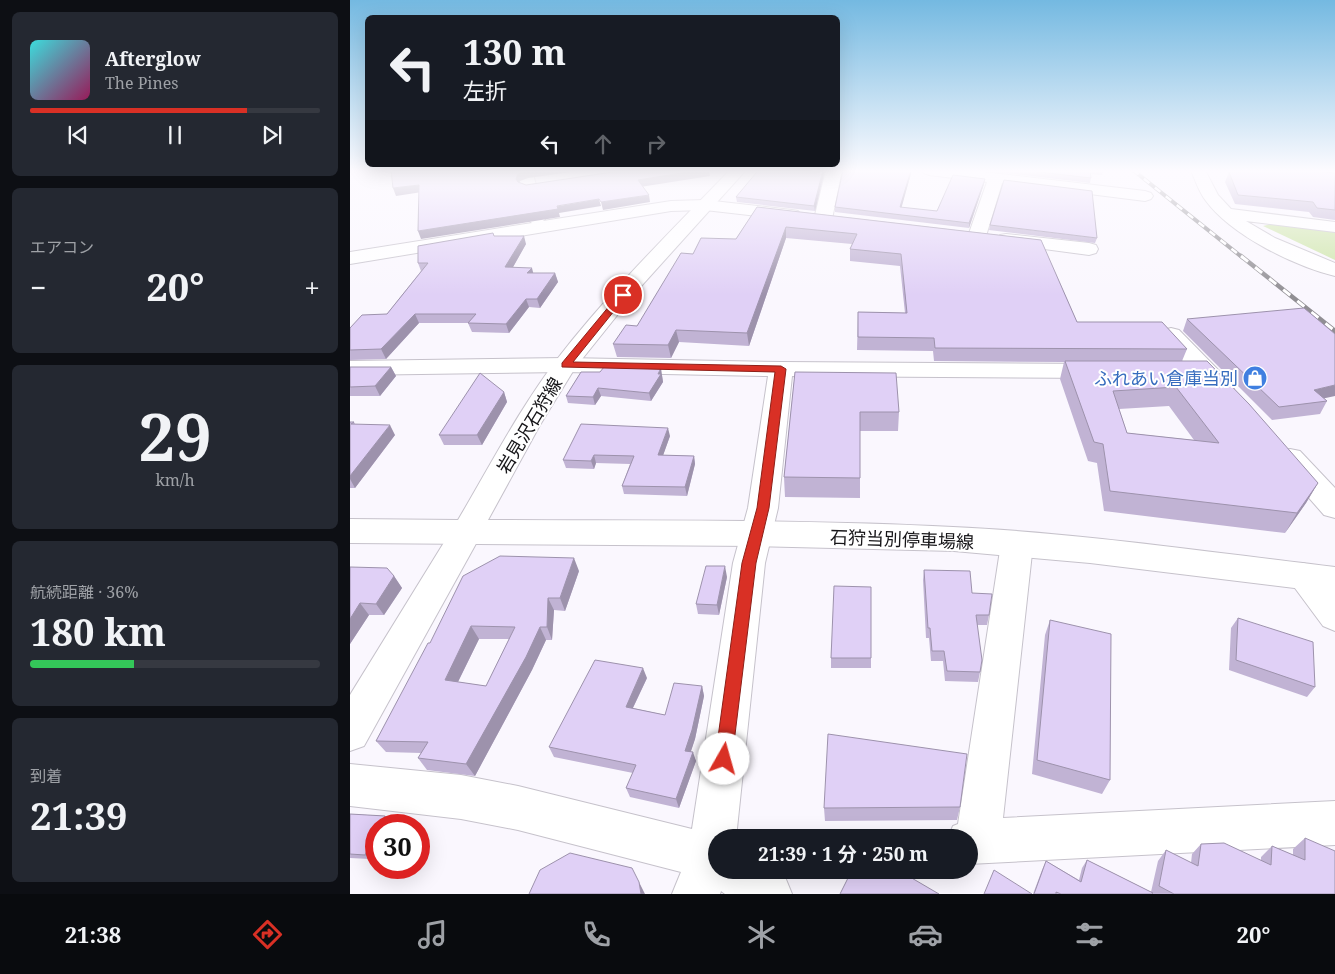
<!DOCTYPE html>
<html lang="ja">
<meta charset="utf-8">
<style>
body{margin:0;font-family:"Noto Serif","Noto Sans JP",serif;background:#242831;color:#f1f3f6;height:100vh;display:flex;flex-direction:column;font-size:19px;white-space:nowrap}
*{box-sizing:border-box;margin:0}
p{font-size:16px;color:#9ea1a6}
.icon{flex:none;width:28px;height:28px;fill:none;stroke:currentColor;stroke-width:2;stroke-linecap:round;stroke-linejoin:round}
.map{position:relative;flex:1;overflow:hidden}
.drawer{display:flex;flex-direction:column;gap:12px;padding:12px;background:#0d0f14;width:350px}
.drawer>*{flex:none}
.top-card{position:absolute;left:15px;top:15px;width:475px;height:152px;border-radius:8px;box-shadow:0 5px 20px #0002;background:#171b24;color:#f1f3f6;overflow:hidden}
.speed{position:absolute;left:15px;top:814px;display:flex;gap:10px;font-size:25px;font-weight:700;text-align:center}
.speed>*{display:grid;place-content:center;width:65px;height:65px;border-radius:50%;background:#171b24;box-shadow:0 5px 20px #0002;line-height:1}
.speed .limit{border:8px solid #d22;background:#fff;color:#111}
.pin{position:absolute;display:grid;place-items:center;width:42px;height:42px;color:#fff;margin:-21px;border:2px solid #fff;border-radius:50%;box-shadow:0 1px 5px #0007}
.me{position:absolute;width:55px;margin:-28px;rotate:7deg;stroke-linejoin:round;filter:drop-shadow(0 0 4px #0008)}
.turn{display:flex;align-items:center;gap:18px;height:105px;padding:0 15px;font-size:22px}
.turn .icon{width:65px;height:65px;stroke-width:2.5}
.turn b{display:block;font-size:35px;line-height:42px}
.lanes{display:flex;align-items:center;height:48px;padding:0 15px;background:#0003;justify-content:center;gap:25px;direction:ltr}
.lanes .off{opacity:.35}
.big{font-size:38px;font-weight:700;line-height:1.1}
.drawer .card{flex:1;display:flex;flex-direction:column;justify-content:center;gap:8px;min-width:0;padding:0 18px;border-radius:8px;background:#242831}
.drawer .dial{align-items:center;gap:0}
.dial b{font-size:65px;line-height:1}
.song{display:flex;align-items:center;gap:15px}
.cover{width:60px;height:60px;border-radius:8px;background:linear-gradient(135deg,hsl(180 70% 55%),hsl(330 70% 35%))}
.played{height:5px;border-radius:2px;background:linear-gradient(90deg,#d93025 75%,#363941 75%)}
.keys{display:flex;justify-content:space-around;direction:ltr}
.heat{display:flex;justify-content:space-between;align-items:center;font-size:28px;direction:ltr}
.charge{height:8px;border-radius:4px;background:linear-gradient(90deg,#34c759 36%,#363941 0)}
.trip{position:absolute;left:358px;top:829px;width:270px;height:50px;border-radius:25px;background:#171b24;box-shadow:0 5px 20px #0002;font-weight:700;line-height:50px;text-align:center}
.tabs{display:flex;height:80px;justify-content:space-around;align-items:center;background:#090b0e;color:#9ea1a6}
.tabs .icon{width:35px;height:35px}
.tabs .on{color:#d93025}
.tabs b{font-size:22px;color:#f1f3f6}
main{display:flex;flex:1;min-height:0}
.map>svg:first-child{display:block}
.green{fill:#cde5a8}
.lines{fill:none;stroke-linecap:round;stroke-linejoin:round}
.minor-casing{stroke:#c6c2cb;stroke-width:2}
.major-casing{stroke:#c6c2cb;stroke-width:2}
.minor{fill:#fff;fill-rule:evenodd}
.major{fill:#fff;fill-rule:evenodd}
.rail-far1-casing{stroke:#908e93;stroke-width:4}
.rail-casing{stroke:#908e93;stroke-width:4.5}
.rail-far1{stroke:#fff;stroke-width:2.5;stroke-dasharray:7;stroke-linecap:butt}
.rail{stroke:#fff;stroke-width:3;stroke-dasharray:9;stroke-linecap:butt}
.wall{fill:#c1b3d4;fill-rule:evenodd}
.shaded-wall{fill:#9d92ac}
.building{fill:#e0d0f6;stroke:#9d92ac;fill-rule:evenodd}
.route{fill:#d93025;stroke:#8d1f18}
.labels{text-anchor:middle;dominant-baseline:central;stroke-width:4;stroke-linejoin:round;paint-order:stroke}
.shop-label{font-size:18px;fill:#366cbe;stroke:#fff;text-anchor:end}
.street-label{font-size:18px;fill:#161518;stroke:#fff}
</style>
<main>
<section class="drawer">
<div class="card">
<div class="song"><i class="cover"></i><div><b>Afterglow</b><p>The Pines</p></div></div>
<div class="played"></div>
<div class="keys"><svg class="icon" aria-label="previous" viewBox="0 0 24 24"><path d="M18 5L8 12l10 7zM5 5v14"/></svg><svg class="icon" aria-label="pause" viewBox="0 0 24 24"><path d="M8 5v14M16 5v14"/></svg><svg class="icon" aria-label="next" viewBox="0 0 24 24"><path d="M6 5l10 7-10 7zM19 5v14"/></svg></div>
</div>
<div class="card"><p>エアコン</p>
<div class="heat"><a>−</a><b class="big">20°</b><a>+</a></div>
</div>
<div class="card dial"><b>29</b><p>km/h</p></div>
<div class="card"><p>航続距離 · 36%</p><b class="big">180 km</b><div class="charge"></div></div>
<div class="card"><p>到着</p><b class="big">21:39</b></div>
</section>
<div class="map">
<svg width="985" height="894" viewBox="0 0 985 894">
<rect width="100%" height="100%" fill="#faf7fe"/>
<path class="green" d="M929,222L985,230V260L913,226Z"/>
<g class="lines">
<defs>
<path id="minor" d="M167,170H182L195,219L193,221L321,201L355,200L442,210L448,211L451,215L448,219L442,220L355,210L321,211L0,264V252L182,223L177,219Z
M476,170H492L482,219L479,223L473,224L467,223L464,219Z
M572,170H616L795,191L801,193L803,196L801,199L795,201L652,183L636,236L633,240L627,241L621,240L618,236L637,182L579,175L574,173Z
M841,170H855L868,195L881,209L985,222V232L896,221L925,238L985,263V276C944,266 881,235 856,201C849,192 845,180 841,170Z
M656,234L739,243L746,245L748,249L746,253L739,255L650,243L647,239L650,235Z
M821,328L829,330L881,383L884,388L881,393L872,395L863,393L813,340L810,335L813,330Z
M215,358L431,362L750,364L759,366L762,371L759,376L750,378L442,376L428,508L415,563L386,838H366V870H423L435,877L442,894H375L371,891L370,894H322L331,872L168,830L111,819L0,806V764L111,775L168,786L342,829L383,563L398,508L418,376L215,372L0,375V361Z
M940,449L950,451L985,488V518L974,515L930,465L926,458L930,451Z
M117,519L128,523L133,531L14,746L0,751V695L106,523Z
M667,532L678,535L683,544L653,818L985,801V845L619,864V838H598L603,826L608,824L651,544L656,535Z
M953,563L965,567L985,591V631L973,626L936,576L941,567Z"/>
<path id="major" d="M380,170H396L285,293L225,368L190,425L138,520C293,521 449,519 603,527C731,533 858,552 985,567V593L740,563L604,551L406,546L0,543V519L108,520C140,466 169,409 208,358C260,291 321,231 380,170Z"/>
</defs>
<use href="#minor" class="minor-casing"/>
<use href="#major" class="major-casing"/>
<use href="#minor" class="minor"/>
<use href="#major" class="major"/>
<defs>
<path id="rail-far1" d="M783,170L893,258"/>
<path id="rail" d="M891,256L985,331"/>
</defs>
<use href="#rail-far1" class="rail-far1-casing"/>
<use href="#rail" class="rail-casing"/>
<use href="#rail-far1" class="rail-far1"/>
<use href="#rail" class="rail"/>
</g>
<path class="wall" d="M475,170L465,211L387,202L386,197Z
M493,170H562L551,208L587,211L634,184L619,228L485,212V207Z
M631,170H753L752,175L740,174L741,178L740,183Z
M911,170H952L985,173V220L963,217L959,212L885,204L875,182L879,172L911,171Z
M407,207L691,240L727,322L837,349L832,361L968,483L956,503L935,533L754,511L747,463L738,461L710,379L714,362L584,361L583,351L507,350L508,312L555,313L550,266L500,261V249L502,244L436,238L399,346L329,342L321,358L267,357L263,344L287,326L343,254L386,239ZM819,406L844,440L777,433L769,409Z
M640,225L747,238L745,243L639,230Z
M144,236L176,244L163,267L183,273H205L208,282L190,308L179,307L159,333L122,332L118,323H69L36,359L0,360V328L37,314L71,271L68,263Z
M837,319L974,398L977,401L970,414L922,420L833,331Z
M0,367H41L46,376L30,396H0Z
M231,372L312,376L313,382L301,401L251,396L245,405L218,403L216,396Z
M445,372L549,412L548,431H510V498L435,497L434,477Z
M154,392L157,402L132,445H94L89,435Z
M0,422H4L5,424L45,435L5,488H0Z
M320,436L313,455L344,456L345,464L337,496L274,494L272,486L280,464L246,463L244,469L216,468L213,460Z
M0,567L44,576L52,588L34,615H19L0,644Z
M574,570L622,593L639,615L637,625H627L630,672L628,682L595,681L593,661H581L579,638H576L573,580Z
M229,571L215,611L204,610L202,640H196L182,670L125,776L77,770L68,758L71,753L36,752L26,741L80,643ZM129,639H159L136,686L108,682Z
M377,577L369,615L348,614L346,604Z
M888,618L965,687L957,697L879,670L881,628Z
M700,620L760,780L752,794L682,774L695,635Z
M481,658H521V668H481Z
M297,678L283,708L315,715L352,686L354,696L345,739L341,751L346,761L329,808L280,797L276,788L283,773L204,757L199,747Z
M610,807L607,820L475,821L474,808Z
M0,814L35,816L40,820L37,825H26V847L20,859L0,858Z
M955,838L985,894H683L692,870L696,861L729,880L732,868L737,860L801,892L808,861L816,850L841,863L842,854L851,844L911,860V857L922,846L943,855V849Z"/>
<path class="shaded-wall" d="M184,170H236L178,178L170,181L168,186L166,179L168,174L176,171Z
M350,170H359L360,176L290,187L288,180Z
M473,170H475L465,211L464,206Z
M561,170H562L550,213V207Z
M635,179L634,184L619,228V223Z
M69,185L72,192L46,196L43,188Z
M299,195L300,202L253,210L251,202Z
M249,199L251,206L209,213L210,217L71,239L68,231Z
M436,227V238L399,346L397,333Z
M174,236L176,244L158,276L155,267Z
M182,268L184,276L177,273Z
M205,273L208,282L190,308L187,299Z
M176,299L179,307L159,333L156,324Z
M65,314L69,323L36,359L31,349Z
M326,330L329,342L321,358L318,345Z
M41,367L46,376L30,396L25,386Z
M311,368L313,382L301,401L299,393Z
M985,385V396L957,402L964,390Z
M248,388L251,396L245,405L243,397Z
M154,392L157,402L132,445L127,435Z
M40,425L45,435L5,488L0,479V476Z
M318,428L320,436L310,464L308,455Z
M244,455L246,463L244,469L241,461Z
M344,456L345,464L337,496L335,487Z
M968,483L956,503L935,533L947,513Z
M224,558L229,571L215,611L210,598Z
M375,566L377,577L369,615L367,605Z
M44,576L52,588L34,615L26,604Z
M198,598L204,610L202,640L197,627Z
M10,603L19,615L0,644V619Z
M121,626L129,639L103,692L95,680Z
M190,627L196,640L182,670L125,776L116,764Z
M293,668L297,678L279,716L276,707Z
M352,686L354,696L345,739L338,760L335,751Z
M343,752L346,761L329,808L326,799Z
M35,816L40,820L37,825H30Z
M26,833V847L20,859L15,855Z
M289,882L295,894H291Z"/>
<path class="building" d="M41,170H184L176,171L168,174L166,179L168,182L176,185L276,170H350L288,180L299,195L251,202L249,199L207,206L208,209L68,231L69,185L43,188Z
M410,170H473L464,206L386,197L406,173Z
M493,170H561L550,207L587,211L603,175L635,179L619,223L485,207Z
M673,170H740L741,178Z
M915,170H952L985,173V210L967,208L963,202L888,195L879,172L915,171Z
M654,180L742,191L747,238L640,225Z
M407,207L691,240L727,322H812L837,349L585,348L584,338L508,337V312L557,313L551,254L500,249L507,234L436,227L397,333L326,330L318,345L263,344L276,325L287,326L331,253L343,254L351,238L386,239Z
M143,233L144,236H174L155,267L182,268L177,273H205L187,299H176L156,324L118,323L126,314H65L31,349L0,350V328L12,315L37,314L78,263H68V246Z
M954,308L985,334V385L964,390L977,401L929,407L837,319Z
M715,361H857L899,404L968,483L947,513L760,491L753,444L744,442ZM826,387L869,443L777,433L763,391Z
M0,367H41L25,386L0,387Z
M254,367L311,368L308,374H311L299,393L248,388L243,397L216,396L231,372H250Z
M445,372L546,373L549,412H510V478L434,477Z
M130,373L154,392L127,435H89Z
M0,422H4L1,424L40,425L0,476Z
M231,424L318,428L308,455L344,456L335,487L272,486L284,456L244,455L241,461L213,460Z
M150,556L224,558L210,598H198L197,627H190L176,657L116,764L68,758L78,742L26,741L78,643H80L113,576ZM121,626L165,627L136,686L95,680Z
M356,566H375L367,605L346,604Z
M0,567L37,568L44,576L26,604L10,603L0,619Z
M574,570L620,571L622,593L642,594L639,615H626L632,660L630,672L597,671L594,651H582L580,628H578Z
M484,586L521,587V658H481Z
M888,618L963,642L965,687L886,660Z
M700,620L761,634L760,780L687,760Z
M245,660L293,668L276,707L315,715L324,683L352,686L342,730L335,751L343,752L326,799L276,788L286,765L199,747Z
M478,734L617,754L610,807L474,808Z
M0,814L35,816L30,825H26V833L15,855L0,854Z
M955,838L985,851V894H824L809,886L816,850L848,866L851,844L874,843L921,865L922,846L955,860Z
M220,853L282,868L289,882L291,894H179L190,870Z
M737,860L803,893L802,894H711L706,892V894H684L696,861L731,882Z
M502,870H548L589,894H490Z
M644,870L682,894H634Z"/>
<linearGradient id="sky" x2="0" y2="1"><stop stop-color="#74b9e1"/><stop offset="0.58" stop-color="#fdfbff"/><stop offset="1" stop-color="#fdfbff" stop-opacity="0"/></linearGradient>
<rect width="985" height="295" fill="url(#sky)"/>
<path class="route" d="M270,293L277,295L223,362L431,366L436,369L419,508L406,563L382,759L380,765L374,768L367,765L365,759L392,563L407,508L425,372L212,367V363Z"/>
<defs>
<symbol id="shop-disc" viewBox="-11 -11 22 22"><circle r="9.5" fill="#3f7fe0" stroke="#fff"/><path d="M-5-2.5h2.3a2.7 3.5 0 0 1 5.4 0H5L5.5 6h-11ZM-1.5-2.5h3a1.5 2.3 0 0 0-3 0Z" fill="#fff"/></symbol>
</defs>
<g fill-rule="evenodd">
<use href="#shop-disc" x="891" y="364" width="28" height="28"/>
</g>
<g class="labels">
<g class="shop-label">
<text x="888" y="378">ふれあい倉庫当別</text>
</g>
<g class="street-label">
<text transform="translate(179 425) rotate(-59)">岩見沢石狩線</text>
<text transform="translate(552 539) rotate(2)">石狩当別停車場線</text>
</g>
</g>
</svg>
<div class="speed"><div class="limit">30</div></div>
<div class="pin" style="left:273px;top:295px;background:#d93025"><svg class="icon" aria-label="arrive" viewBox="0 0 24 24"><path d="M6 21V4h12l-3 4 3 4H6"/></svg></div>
<svg class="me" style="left:374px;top:759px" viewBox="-20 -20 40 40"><circle r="19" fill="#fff"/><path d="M0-13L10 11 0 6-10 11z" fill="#d93025"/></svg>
<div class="trip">21:39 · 1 分 · 250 m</div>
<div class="top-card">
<div class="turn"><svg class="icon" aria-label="left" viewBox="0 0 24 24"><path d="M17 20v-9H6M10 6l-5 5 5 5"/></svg><div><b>130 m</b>左折</div></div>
<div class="lanes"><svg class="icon" aria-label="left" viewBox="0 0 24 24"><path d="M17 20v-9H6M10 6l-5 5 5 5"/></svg><svg class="icon off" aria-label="ahead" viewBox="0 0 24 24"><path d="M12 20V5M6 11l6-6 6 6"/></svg><svg class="icon off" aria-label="right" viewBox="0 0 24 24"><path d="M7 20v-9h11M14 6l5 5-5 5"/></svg></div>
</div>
</div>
</main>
<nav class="tabs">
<b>21:38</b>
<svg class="icon on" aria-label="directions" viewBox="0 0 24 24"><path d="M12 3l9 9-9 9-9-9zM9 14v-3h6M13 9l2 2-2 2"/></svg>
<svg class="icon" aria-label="music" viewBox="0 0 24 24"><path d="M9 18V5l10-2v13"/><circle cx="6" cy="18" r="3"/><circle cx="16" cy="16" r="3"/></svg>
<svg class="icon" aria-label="phone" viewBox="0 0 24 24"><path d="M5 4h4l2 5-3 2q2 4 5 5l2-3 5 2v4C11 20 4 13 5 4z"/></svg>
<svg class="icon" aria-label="climate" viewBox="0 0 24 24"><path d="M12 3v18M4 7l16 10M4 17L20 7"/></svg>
<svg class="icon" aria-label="car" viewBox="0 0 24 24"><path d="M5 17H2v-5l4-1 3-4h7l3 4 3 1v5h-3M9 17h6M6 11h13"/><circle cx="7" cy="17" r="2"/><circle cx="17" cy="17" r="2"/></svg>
<svg class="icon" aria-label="filters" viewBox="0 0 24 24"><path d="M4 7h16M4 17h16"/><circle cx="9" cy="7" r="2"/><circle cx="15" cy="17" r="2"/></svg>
<b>20°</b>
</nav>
